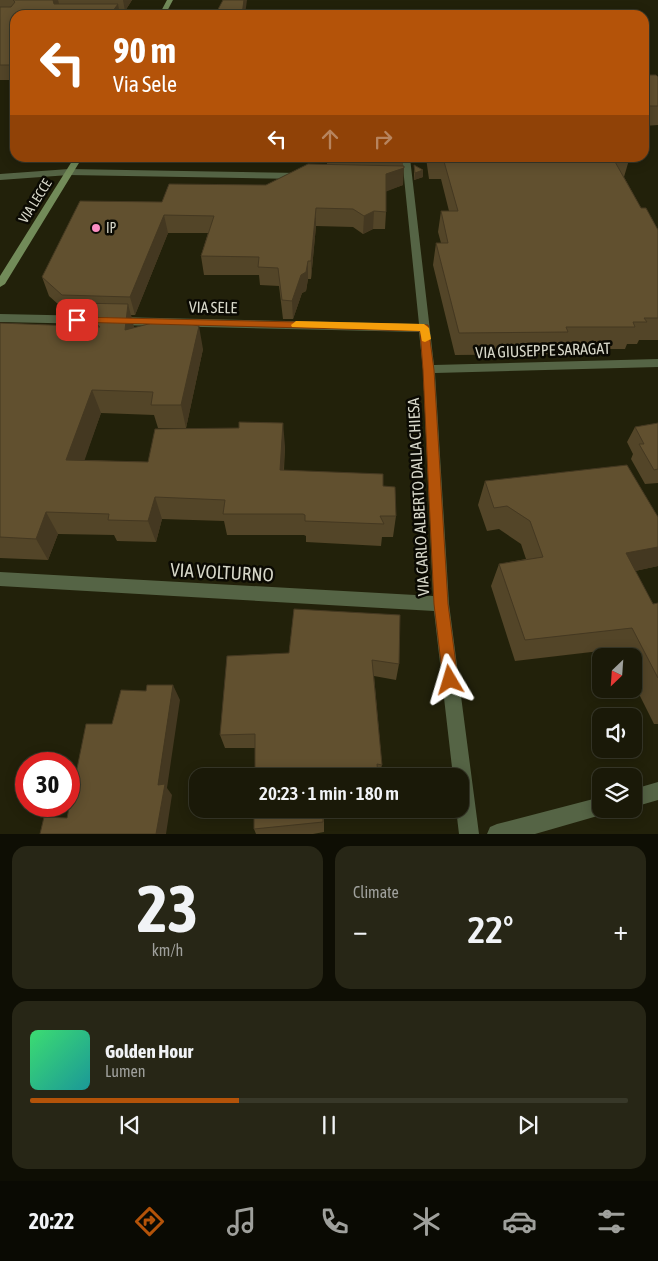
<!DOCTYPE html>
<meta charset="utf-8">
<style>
body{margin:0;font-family:"Asap Condensed",sans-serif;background:#272616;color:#f1f3f6;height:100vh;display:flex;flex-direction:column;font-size:19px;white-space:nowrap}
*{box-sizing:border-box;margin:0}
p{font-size:16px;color:#9fa09c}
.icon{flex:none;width:28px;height:28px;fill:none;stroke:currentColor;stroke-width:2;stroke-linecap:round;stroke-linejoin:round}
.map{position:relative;height:834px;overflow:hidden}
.drawer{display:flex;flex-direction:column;gap:12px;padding:12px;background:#0e0e04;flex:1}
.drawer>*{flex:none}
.top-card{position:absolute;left:10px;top:10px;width:639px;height:152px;border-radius:15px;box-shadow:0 2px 12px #0003,0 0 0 1px #383829;background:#b45309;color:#fff;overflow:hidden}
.needle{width:32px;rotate:205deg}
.fabs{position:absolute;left:592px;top:648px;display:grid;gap:10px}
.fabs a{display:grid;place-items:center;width:50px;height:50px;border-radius:10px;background:#1a1908;box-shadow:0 2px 12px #0003,0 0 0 1px #383829;font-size:25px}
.speed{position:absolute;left:15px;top:752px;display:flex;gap:10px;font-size:25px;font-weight:700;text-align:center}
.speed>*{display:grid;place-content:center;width:65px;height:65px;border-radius:50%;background:#1a1908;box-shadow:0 2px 12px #0003,0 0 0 1px #383829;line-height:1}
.speed .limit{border:8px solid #d22;background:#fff;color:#111}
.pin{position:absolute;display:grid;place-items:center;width:42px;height:42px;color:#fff;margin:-21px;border-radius:10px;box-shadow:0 2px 8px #0006}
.me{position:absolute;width:55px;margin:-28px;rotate:353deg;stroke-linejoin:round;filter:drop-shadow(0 0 4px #0008)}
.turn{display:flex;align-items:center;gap:18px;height:105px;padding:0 20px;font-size:22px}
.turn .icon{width:65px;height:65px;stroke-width:2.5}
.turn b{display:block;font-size:35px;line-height:42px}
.lanes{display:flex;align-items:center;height:48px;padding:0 20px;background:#0003;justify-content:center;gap:25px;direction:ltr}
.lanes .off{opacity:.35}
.big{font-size:38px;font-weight:600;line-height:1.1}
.drawer .widget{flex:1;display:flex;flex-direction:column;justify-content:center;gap:8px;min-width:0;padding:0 18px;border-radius:15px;background:#272616}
.drawer .dial{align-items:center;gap:0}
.dial b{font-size:65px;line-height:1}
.song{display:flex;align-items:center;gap:15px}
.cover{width:60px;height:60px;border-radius:8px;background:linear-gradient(135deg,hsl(140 70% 55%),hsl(180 70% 35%))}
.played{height:5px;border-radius:2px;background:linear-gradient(90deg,#b45309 35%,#383829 35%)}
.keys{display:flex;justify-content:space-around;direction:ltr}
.heat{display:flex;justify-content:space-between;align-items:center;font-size:28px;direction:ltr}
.drawer .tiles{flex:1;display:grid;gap:12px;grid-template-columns:1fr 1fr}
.widget:last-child{grid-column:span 2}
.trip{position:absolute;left:189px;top:768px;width:280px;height:50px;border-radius:15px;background:#1a1908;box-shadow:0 2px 12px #0003,0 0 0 1px #383829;font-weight:600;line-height:50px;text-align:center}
.menu{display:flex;height:80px;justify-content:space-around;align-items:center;background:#0a0a03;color:#9fa09c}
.menu .icon{width:35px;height:35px}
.menu .active{color:#b45309}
.menu b{font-size:22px;color:#f1f3f6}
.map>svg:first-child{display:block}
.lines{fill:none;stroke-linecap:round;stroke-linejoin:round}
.street{fill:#556445;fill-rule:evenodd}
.secondary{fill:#728b59;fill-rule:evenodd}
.wall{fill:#534528}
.shaded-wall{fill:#443821}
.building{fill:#61502f;stroke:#443821}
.route{fill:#b45309;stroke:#753606}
.slow{fill:#f59e0b}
.poi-dot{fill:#fc8fc3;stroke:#0b0a03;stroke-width:2}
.labels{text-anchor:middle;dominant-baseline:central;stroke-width:5;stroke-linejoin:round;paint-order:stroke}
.far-street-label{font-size:14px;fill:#d7d7c9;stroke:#0b0a03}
.far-poi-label{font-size:14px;fill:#d7d7c9;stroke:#0b0a03;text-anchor:start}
.street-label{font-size:16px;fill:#d7d7c9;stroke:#0b0a03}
.near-street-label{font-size:19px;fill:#d7d7c9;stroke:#0b0a03}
</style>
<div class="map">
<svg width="658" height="834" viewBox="0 0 658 834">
<rect width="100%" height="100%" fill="#22210a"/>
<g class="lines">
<path class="street" d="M163,11L165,14H100L103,12Z
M402,158H410L434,365L658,359V367L435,373L449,604L479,834H459L456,809H460V776H453L434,611L0,586V572L433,596L423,369L419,332L117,325L112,321L117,317L419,324Z
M69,169L300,173L304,176L300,179L69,175L0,180V174Z
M0,314L94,316L99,320L94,324L0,322Z
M658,782V800L634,807V789Z
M601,797V809H609L608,813L601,815L535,834H487L490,827L497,824Z"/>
<path class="secondary" d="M167,0H173L165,15H159Z
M74,158H82L5,284L0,287V276Z"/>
</g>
<path class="wall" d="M0,0H132L125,11H119L120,15H15V80H0Z
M644,75L658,77V125L644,126Z
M15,90V107L11,95Z
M327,158H403V185L386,191V212L385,229H373L363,234L353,227L316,226L311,279H308L306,291L302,293L293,319H283L279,286L260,285L259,275H204L201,256L208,233H168L135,315H131L134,328L203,349L186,428H158L154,415L101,413L84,460L148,462L285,446L284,470L383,486L396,516L393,537H382L381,546L306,542V536L304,535H227L224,521L162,519L156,542L117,541L114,535L58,534L48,560L0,558V323L82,327L77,314H69L49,296L42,277L162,202L266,185L327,164Z
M426,158H526L527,160H582L580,158H628L629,160L624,177L641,208L658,230V340H639L637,344H627L625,349H562L560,354L455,355L433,265L436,243H441L438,232L441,211H449L441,179H429Z
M414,165L423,170V177L414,180Z
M658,423V483L645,484L631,459L633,454L627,442L635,427Z
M485,481L658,517V566L635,571L653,604L658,603V724H654L634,684V656H620L617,649L515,661L491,586L499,564L526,559L521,544L499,529L487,531L478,505Z
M294,609L399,664L396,680L374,676L382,765L379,776H255V748H225L220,735L289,653Z
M254,809H379L377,817L324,818V832L313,834H256L254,829Z"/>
<path class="shaded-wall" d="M53,0H58L61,11L57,13Z
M123,0H132L125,11Z
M244,0H247L245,15H242Z
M118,4L120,15H110Z
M404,168L403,185L385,192L386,174Z
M423,170V177L414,180L415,173Z
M316,208V226L311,279V261Z
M374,211L373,229L363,234L364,216Z
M164,215L168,233L135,315L130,297Z
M308,261V279L306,291L302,293L293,319L292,301L301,275Z
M128,304L134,327L132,353L125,330Z
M199,326L203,349L186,428L181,405Z
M92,390L101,413L77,482L66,460Z
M283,423L285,446L282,492L280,470Z
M155,497L162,519L156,542L148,521Z
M46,512L58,534L48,560L36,539Z
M658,547V566L612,576L626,553Z
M173,685L180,700L167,788L172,795L166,834H156L158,785Z"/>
<path class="building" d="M13,0H54H53L54,4H118L110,15H15V65H0V7H11L15,2Z
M223,0H244L242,15H215Z
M644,75H656L658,77V106H644Z
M15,90V95H11Z
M336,158H403V159Z
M431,158H526L527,160H600L599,158H628L629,160H614L641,208H646L658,230V318H644L647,322H633L635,327H566L568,332L459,333L436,243H448L441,211H458L443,158Z
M308,164L404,166V168L386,174V212L374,211L364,216L353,209L316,208L311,261H308L306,272L301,275L292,301L282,300L278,268L258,267L259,257L201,256L214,216L164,215L130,297L62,295L42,277L80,201L162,202L169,184L266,185Z
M414,165L423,170L415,173Z
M73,303L128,304L125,330L164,320L176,321L199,326L181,405H151L153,392L92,390L66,460L148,462L155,429L239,428V422L283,423L280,470L383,474V486L395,487L396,516H380L384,524L305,521V515L303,514H223L225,500L155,497L148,521L108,520L109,514L46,512L36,539L0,537V323L100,327Z
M658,423V469L654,470L639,444H644L635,427Z
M627,465L658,517V547L626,553L653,604L658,603V678L632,628L525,640L499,564L543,557L530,521L507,506L494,508L485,481Z
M294,609L400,615L399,664L372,660L382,765L377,764L378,776H255V734L220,735L227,656L289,653Z
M147,685H173L158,785L165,784L156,834H40L44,817L67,818L86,724H112L121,690L146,691Z
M254,809H323V822L254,829Z"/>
<path class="route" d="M77,317L428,325L434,370L448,604L458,680L456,686L450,688L445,686L443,680L434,604L423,370L420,331L74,322L72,320Z"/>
<path class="slow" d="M296,321L424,324L429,328L431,339L425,342L422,341L420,331L292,327L291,325Z"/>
<circle class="poi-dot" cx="96" cy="228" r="5"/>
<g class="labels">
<g class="far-street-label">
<text transform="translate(35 201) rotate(-58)">VIA LECCE</text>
</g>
<g class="far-poi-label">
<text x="106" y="228">IP</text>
</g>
<g class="street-label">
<text transform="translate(213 307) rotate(1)">VIA SELE</text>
<text transform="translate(543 350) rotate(-2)">VIA GIUSEPPE SARAGAT</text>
<text transform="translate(418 497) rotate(-93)">VIA CARLO ALBERTO DALLA CHIESA</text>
</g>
<g class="near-street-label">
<text transform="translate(222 572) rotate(3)">VIA VOLTURNO</text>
</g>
</g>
</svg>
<div class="fabs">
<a><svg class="needle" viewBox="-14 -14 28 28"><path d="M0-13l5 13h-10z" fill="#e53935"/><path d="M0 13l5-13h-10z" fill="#9fa09c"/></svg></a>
<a><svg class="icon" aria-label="sound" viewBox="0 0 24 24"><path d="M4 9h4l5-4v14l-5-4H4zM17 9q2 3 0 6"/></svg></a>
<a><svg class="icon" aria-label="layers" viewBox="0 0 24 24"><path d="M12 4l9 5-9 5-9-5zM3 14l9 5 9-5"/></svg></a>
</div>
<div class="speed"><div class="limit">30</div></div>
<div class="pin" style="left:77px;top:320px;background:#d93025"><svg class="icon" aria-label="arrive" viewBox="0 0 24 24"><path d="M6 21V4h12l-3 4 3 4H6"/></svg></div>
<svg class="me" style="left:450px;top:680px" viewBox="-20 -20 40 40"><path d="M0-17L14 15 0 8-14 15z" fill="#b45309" stroke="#fff" stroke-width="4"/></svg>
<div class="trip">20:23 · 1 min · 180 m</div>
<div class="top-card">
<div class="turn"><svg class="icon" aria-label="left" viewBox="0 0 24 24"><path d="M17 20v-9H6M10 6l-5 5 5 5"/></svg><div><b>90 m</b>Via Sele</div></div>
<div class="lanes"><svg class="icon" aria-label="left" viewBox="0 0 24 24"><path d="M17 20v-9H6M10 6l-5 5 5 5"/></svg><svg class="icon off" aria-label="ahead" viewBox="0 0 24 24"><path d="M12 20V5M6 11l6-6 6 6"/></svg><svg class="icon off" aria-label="right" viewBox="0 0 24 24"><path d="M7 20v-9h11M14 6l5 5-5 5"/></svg></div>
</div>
</div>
<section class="drawer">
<div class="tiles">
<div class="widget dial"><b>23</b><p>km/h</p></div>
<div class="widget"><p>Climate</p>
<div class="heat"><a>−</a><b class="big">22°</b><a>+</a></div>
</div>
<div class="widget">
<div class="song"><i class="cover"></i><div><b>Golden Hour</b><p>Lumen</p></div></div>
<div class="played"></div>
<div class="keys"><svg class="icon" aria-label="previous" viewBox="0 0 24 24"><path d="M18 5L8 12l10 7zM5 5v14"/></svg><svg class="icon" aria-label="pause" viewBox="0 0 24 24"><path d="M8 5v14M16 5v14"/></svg><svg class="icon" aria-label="next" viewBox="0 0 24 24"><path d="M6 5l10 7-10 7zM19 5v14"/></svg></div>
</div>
</div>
</section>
<nav class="menu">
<b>20:22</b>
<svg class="icon active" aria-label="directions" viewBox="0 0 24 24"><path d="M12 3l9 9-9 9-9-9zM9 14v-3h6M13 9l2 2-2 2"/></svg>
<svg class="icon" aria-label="music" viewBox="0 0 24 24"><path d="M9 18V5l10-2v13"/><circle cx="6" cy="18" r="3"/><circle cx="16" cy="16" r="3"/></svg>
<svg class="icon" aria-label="phone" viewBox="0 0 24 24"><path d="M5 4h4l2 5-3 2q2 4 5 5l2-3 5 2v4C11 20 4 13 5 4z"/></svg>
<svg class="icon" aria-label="climate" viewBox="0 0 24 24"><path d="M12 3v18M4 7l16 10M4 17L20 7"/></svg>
<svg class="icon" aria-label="car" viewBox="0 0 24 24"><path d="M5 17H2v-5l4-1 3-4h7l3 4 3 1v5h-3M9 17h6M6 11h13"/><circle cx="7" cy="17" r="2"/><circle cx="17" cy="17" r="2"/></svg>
<svg class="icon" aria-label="filters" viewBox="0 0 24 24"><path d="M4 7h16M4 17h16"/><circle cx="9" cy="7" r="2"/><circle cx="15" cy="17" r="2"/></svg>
</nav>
